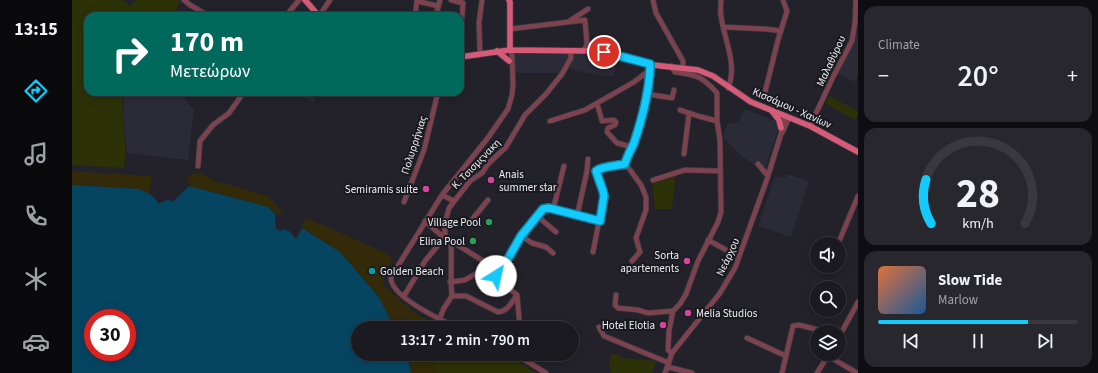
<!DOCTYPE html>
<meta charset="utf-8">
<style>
body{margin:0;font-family:"Source Sans 3",sans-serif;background:#27272d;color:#f1f3f6;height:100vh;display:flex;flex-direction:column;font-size:15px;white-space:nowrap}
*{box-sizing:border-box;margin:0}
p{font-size:13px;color:#9fa1a5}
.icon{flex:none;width:22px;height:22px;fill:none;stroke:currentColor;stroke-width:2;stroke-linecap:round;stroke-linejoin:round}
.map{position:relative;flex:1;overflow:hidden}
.panel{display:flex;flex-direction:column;gap:6px;padding:6px;background:#0e0e12;width:240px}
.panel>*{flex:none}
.top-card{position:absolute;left:12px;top:12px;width:380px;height:84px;border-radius:12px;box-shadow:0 2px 10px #0003,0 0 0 1px #38383e;background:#00695c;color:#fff;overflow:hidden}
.controls{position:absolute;left:738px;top:237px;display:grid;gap:8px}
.controls a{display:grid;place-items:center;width:36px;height:36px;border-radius:50%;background:#1a1a20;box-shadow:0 2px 10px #0003,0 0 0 1px #38383e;font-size:20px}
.speed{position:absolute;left:12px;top:309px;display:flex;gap:8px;font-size:20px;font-weight:700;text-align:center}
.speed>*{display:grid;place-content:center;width:52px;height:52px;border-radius:50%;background:#1a1a20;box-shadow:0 2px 10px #0003,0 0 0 1px #38383e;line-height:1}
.speed .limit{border:6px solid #d22;background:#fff;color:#111}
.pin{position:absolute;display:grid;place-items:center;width:34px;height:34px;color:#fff;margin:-17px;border:2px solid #fff;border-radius:50%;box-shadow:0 1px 4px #0007}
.me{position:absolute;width:44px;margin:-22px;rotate:35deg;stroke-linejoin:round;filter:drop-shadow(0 0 3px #0008)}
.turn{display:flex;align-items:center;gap:14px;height:84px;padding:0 20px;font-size:18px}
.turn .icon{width:52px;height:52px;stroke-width:2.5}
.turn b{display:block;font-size:28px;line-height:34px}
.big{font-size:30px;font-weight:600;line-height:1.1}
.panel .tile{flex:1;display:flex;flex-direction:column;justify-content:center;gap:6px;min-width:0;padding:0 14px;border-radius:12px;background:#27272d}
.panel .dial{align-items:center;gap:0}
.dial svg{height:104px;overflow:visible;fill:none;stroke:#38383e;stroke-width:7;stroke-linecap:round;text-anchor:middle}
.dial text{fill:#f1f3f6;stroke:none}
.song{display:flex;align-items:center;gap:12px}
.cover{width:48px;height:48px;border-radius:6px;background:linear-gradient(135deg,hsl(20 70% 55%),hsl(210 70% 35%))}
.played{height:4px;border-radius:2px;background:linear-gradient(90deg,#12cafb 75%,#38383e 75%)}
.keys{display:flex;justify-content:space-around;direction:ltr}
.heat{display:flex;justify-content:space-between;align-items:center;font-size:22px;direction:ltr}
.trip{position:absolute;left:279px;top:321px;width:228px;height:40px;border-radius:20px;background:#1a1a20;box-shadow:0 2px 10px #0003,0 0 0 1px #38383e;font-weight:600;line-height:40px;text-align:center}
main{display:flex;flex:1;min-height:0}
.dock{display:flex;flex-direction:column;width:72px;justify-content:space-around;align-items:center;background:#0a0a0d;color:#9fa1a5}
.dock .icon{width:28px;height:28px}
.dock .current{color:#12cafb}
.dock b{font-size:18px;color:#f1f3f6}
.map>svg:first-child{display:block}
.built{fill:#2b2a37}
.green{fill:#2d3107}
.sand{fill:#322a09}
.water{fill:#064562;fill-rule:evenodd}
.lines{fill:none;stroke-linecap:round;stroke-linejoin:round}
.minor-casing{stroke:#3f3f46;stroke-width:6}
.major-casing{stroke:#3f3f46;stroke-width:7}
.minor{stroke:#7e424f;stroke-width:4.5}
.major{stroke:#d75b79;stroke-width:5.5}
.route-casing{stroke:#0c83a3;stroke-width:10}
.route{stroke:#12cafb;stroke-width:7}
.hotel-dot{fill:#d1479c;stroke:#191920;stroke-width:1.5}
.leisure-dot{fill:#2e9e5b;stroke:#191920;stroke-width:1.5}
.culture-dot{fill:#0f9aa8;stroke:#191920;stroke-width:1.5}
.labels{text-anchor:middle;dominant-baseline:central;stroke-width:4;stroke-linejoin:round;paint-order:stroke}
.street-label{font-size:11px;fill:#eeeef3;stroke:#191920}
.poi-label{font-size:11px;fill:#eeeef3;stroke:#191920;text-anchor:end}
</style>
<main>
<nav class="dock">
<b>13:15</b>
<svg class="icon current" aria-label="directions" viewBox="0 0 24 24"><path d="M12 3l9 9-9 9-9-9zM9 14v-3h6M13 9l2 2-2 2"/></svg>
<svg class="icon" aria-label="music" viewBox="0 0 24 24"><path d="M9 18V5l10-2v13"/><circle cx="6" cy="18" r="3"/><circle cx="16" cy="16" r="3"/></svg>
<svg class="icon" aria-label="phone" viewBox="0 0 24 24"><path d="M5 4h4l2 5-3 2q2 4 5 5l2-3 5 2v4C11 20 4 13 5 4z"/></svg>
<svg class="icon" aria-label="climate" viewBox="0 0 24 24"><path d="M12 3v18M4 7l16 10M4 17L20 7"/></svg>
<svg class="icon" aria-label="car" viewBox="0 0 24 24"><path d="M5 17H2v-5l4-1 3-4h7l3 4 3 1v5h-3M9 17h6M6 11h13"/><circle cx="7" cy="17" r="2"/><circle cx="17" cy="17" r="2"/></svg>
</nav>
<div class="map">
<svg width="786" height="373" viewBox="0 0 786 373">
<rect width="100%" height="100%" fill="#23222a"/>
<path class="built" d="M782,33L786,34V75L783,82L764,73Z
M475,53H494L545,59L541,77L499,70L498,67H494L489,73H443V54Z
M49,92H107L122,110L116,160L55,153L51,119L52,102Z
M216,92H249L241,102L226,94L223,96Z
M673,109L702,120L705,124L706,130L692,172L667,154L651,137L656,124L666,122Z
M716,174L737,181L719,237L686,226L703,176L713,178Z"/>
<path class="green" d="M0,0H51L58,6L64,0H108L104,11L112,16H63L61,14L55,16H16V92H49C52,102 50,110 51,120C52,138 55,149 52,168L0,165Z
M757,96L786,111V115L783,120L753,103Z
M604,173L600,209H583L580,183L587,182V178Z
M347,316L350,317L374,328H350Z
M358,354H432L442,359L464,373H363Z
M540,354L547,355L550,358L584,361L580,373H539L537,364Z"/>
<path class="sand" d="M0,171L80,176L77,194L68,189L0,185Z
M129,173L140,180L179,191L197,197L211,212L206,215L196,207L117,186L115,176L119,174Z
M233,219H237L290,242L315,254L320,259C319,265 310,279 311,281C311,282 312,286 313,287L347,316L350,328H323L306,296L268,252L230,228L231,222Z
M333,354H358L363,373H339L337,364Z"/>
<path class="water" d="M0,185L68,189C75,193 84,196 86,204L97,199L99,202L103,200L117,186L196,207L203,214L204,229L209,231L212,229L217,231L224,239L230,228L268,252L306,296L323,328H286V354H333L337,364L339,373H0ZM21,318H55V352H21Z"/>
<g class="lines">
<defs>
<path id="minor" d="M112,0L118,5L137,16
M379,0L391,3L390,18
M581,0L584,13L611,61V68
M649,0C649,5 648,11 649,16C652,39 666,65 656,88
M345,1L366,6
M214,16L227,0
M247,16L258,0
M343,16L345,0
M364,16L368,0
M499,20L516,9
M652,27L694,29L709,31
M438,29L513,20L515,44L512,51
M408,54L407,23L410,0
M599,66L603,72C625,75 630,76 645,93V121L648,140L649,212L646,222L626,261L614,294L608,304L601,311L597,331L596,350L600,353
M693,92L706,40L715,11L711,0
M575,94L600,98L602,90
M525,103L530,121L542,120L544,122L543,125L536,128L535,132L545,143L560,147
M608,110L626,116L645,121
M478,121L513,110L562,82L578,70
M738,126L762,75L780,41L783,22L784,0
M710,133L717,118
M612,154L617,113
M686,164L696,176
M126,166L128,141L141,125L157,113L172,92
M581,180L613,170L648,171
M370,195L382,201
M332,202L352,150L366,92
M481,210L492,166
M465,216L484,232
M505,216L515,171L516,159
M353,221L370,236L373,237L416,264
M373,223L386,224L398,222L416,200
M449,236L460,243L474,247L481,253
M373,237V223L377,208L398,181L410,173L416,164L434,147L453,115L474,94L490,74L499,58L498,50
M636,240L667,257
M766,244L786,196
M521,252L532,196L524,171C530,166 545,166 553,163
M560,261L568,252L564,238L574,210V197L569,185L553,163L555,157L561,145L571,113L575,94L578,64
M756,270L757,266
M378,282L393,280L407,272
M544,295L543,305L546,308L566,310L576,313L601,311
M332,296L353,261L373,237
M380,296H394L426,312C435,312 440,302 445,295
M367,320L372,308L380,296C378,277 380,259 379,240
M527,327L532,336L597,363
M386,328C371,321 317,296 319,277L370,195L415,139L436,109L440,95L441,85L440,55L438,50
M448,328L445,295L424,277L449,236L471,209L474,208L528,221
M767,337L786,302
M675,338L714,356
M443,354L474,373
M756,356L785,373
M596,367L620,373
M593,373L600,353L648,293L663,268L694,182L709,134L711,121L715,117
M710,373L721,326L727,325L755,332
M745,373L757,354"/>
<path id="major" d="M233,0L247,16
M437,0L438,2V50
M425,51L437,61
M388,57L438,50L520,51L535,53L581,65L626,70L641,76L679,102L738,126L786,152
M700,111L707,120L709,128"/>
</defs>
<use href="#minor" class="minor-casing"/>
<use href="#major" class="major-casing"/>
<use href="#minor" class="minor"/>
<use href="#major" class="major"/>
</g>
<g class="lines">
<defs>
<path id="route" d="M424,276L437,257L449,236L471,209L477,208L528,221L532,196L531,191L524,171C530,166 544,166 553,164C555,156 559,150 562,143C570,119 577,93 578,68V64L532,52"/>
</defs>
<use href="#route" class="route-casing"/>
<use href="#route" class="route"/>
</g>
<g class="hotel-dot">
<circle cx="419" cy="180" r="4"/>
<circle cx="354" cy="189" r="4"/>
<circle cx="615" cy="261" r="4"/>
<circle cx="616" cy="313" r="4"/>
<circle cx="591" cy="325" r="4"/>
</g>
<g class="leisure-dot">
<circle cx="417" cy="222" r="4"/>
<circle cx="401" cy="241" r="4"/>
</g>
<circle class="culture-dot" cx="300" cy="271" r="4"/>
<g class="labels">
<g class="street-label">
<text transform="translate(759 61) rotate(-65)">Μαλαθύρου</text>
<text transform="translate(720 108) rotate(24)">Κισσάμου - Χανίων</text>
<text transform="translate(342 145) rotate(-72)">Πολυρρήνιας</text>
<text transform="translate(404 164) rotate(-46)">Κ. Τσισμςνακη</text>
<text transform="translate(656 257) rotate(-65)">Νεάρχου</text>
</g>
<g class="poi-label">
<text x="427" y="174" text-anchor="start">Anais<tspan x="427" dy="13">summer star</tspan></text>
<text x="346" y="189">Semiramis suite</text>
<text x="409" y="222">Village Pool</text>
<text x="393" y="241">Elina Pool</text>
<text x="607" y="255">Sorta<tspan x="607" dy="13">apartements</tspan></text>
<text x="308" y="271" text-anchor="start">Golden Beach</text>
<text x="624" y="313" text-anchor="start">Melia Studios</text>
<text x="583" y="325">Hotel Elotia</text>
</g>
</g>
</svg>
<div class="controls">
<a><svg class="icon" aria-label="sound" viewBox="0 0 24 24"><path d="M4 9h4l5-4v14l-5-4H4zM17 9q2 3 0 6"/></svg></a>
<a><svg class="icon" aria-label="search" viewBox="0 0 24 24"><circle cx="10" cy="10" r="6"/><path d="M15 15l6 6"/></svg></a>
<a><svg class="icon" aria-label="layers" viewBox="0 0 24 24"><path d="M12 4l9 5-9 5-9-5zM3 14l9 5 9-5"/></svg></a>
</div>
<div class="speed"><div class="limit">30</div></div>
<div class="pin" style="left:532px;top:52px;background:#d93025"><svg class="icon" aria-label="arrive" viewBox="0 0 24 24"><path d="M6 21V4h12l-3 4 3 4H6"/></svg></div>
<svg class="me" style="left:424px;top:276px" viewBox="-20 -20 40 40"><circle r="19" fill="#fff"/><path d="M0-13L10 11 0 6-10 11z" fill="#12cafb"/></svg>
<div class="trip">13:17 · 2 min · 790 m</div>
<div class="top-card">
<div class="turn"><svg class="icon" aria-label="right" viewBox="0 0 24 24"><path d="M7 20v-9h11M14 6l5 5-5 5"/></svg><div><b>170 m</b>Μετεώρων</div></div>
</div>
</div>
<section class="panel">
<div class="tile"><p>Climate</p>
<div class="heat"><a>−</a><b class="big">20°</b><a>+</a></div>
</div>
<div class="tile dial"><svg viewBox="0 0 100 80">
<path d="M14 69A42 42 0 1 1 86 69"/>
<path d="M14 69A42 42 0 0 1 10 35" stroke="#12cafb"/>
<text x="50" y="56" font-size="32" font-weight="700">28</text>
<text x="50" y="72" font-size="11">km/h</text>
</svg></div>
<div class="tile">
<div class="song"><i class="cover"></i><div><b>Slow Tide</b><p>Marlow</p></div></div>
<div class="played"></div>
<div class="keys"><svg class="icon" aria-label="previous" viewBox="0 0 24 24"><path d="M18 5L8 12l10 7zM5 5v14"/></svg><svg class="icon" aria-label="pause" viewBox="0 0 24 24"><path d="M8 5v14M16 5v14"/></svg><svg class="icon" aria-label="next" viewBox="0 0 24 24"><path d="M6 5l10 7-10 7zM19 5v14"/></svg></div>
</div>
</section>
</main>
